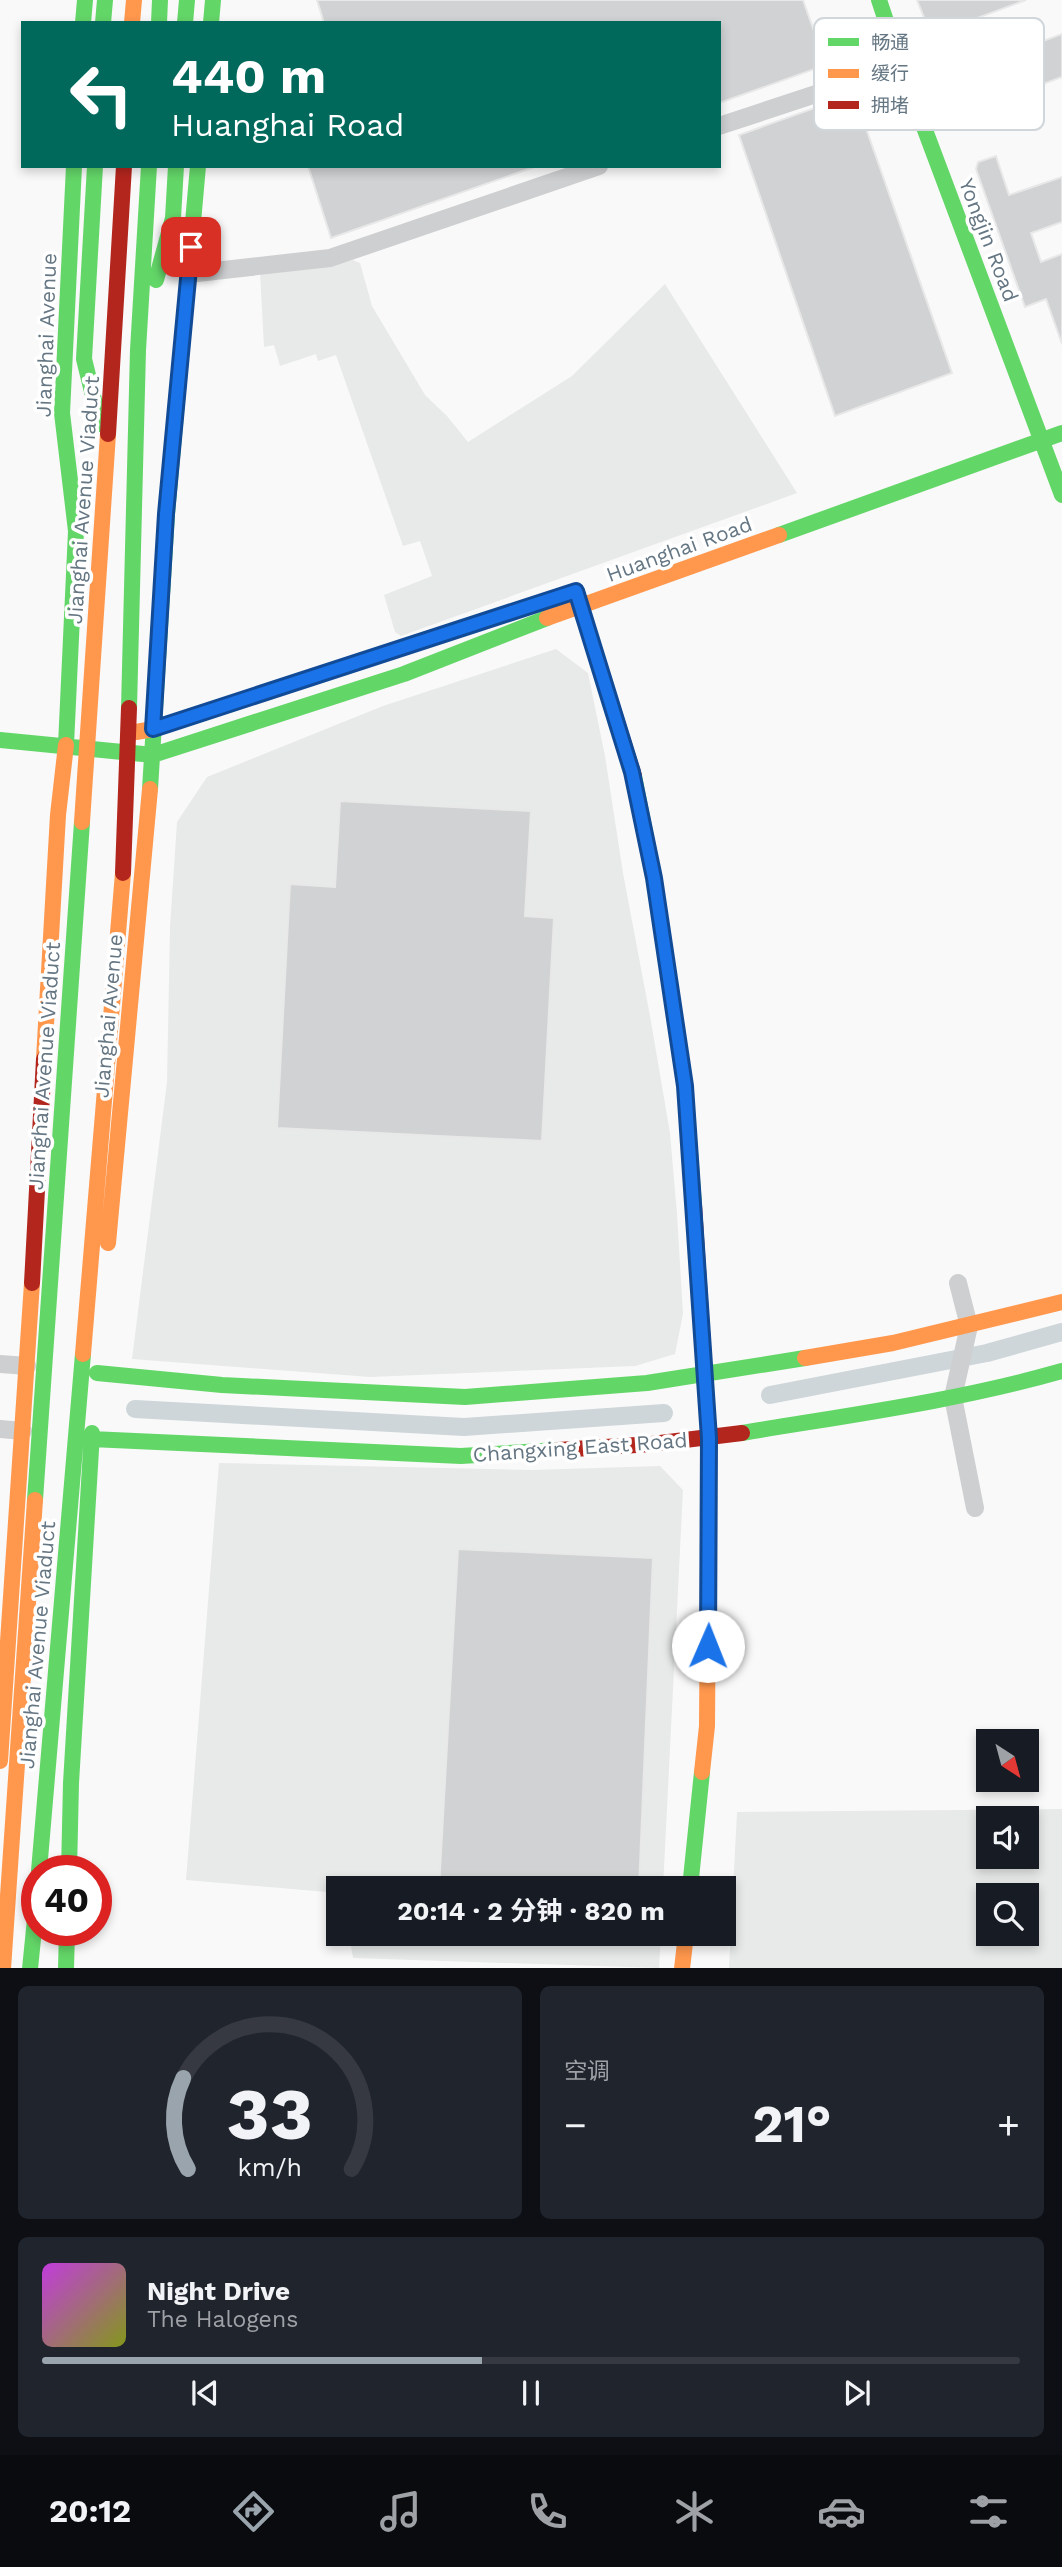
<!DOCTYPE html>
<html lang="zh">
<meta charset="utf-8">
<style>
body{margin:0;font-family:"Work Sans","Noto Sans SC",sans-serif;background:#20242c;color:#f1f3f6;height:100vh;display:flex;flex-direction:column;font-size:26px;white-space:nowrap}
*{box-sizing:border-box;margin:0}
p{font-size:23px;color:#9ea1a6}
.icon{flex:none;width:38px;height:38px;fill:none;stroke:currentColor;stroke-width:2;stroke-linecap:round;stroke-linejoin:round}
.map{position:relative;height:1968px;overflow:hidden}
.drawer{display:flex;flex-direction:column;gap:18px;padding:18px;background:#0d0f14;flex:1}
.drawer>*{flex:none}
.banner{position:absolute;left:21px;top:21px;width:700px;height:147px;border-radius:0px;box-shadow:0 4px 10px #0003;background:#00695c;color:#fff;overflow:hidden}
.needle{width:46px;rotate:144deg}
.tools{position:absolute;left:976px;top:1729px;display:grid;gap:14px}
.tools a{display:grid;place-items:center;width:63px;height:63px;border-radius:0px;background:#171b24;box-shadow:0 4px 10px #0003;font-size:35px}
.speed{position:absolute;left:21px;top:1855px;display:flex;gap:14px;font-size:35px;font-weight:700;text-align:center}
.speed>*{display:grid;place-content:center;width:91px;height:91px;border-radius:50%;background:#171b24;box-shadow:0 4px 10px #0003;line-height:1}
.speed .limit{border:10px solid #d22;background:#fff;color:#111}
.pin{position:absolute;display:grid;place-items:center;width:60px;height:60px;color:#fff;margin:-30px;border-radius:14px;box-shadow:0 4px 10px #0006}
.me{position:absolute;width:77px;margin:-38px;rotate:1deg;stroke-linejoin:round;filter:drop-shadow(0 0 5px #0008)}
.turn{display:flex;align-items:center;gap:24px;height:147px;padding:0 35px;font-size:32px}
.turn .icon{width:91px;height:91px;stroke-width:2.5}
.turn b{display:block;font-size:49px;line-height:60px}
.big{font-size:52px;font-weight:700;line-height:1.1}
.drawer .card{flex:1;display:flex;flex-direction:column;justify-content:center;gap:10px;min-width:0;padding:0 24px;border-radius:10px;background:#20242c}
.drawer .dial{align-items:center;gap:0}
.dial svg{height:182px;overflow:visible;fill:none;stroke:#363941;stroke-width:7;stroke-linecap:round;text-anchor:middle}
.dial text{fill:#f1f3f6;stroke:none}
.song{display:flex;align-items:center;gap:21px}
.cover{width:84px;height:84px;border-radius:10px;background:linear-gradient(135deg,hsl(290 70% 55%),hsl(70 70% 35%))}
.played{height:7px;border-radius:4px;background:linear-gradient(90deg,#99a4ac 45%,#363941 45%)}
.keys{display:flex;justify-content:space-around;direction:ltr}
.heat{display:flex;justify-content:space-between;align-items:center;font-size:38px;direction:ltr}
.drawer .tiles{flex:1;display:grid;gap:18px;grid-template-columns:1fr 1fr}
.card:last-child{grid-column:span 2}
.trip{position:absolute;left:326px;top:1876px;width:410px;height:70px;border-radius:0px;background:#171b24;box-shadow:0 4px 10px #0003;font-weight:700;line-height:70px;text-align:center}
.tab-bar{display:flex;height:112px;justify-content:space-around;align-items:center;background:#090b0e;color:#9ea1a6}
.tab-bar .icon{width:49px;height:49px}
.tab-bar .current{color:#99a4ac}
.tab-bar b{font-size:32px;color:#f1f3f6}
.map>svg:first-child{display:block}
.built{fill:#e8e9e9;fill-rule:evenodd}
.lines{fill:none;stroke-linecap:round;stroke-linejoin:round}
.canal{stroke:#ced6d9;stroke-width:18}
.building{fill:#d0d2d3;stroke:#e8e8e8;stroke-width:2}
.street{stroke:#cecfd0;stroke-width:18}
.fast{stroke:#63d668;stroke-width:16}
.slow{stroke:#ff974d;stroke-width:16}
.jam{stroke:#b3261e;stroke-width:16}
.route-casing{stroke:#114b97;stroke-width:18}
.route{stroke:#1a73e8;stroke-width:12}
.labels{text-anchor:middle;dominant-baseline:central;stroke-width:7;stroke-linejoin:round;paint-order:stroke}
.street-label{font-size:21px;fill:#657683;stroke:#fff}
.key{fill:#fff;stroke:#d1d6da;stroke-width:2}
.key-label{font-size:19px;fill:#657683}
</style>
<div class="map">
<svg width="1062" height="1969" viewBox="0 0 1062 1969">
<rect width="100%" height="100%" fill="#f9f9f9"/>
<path class="built" d="M353,260L360,263L372,306L425,395L447,416L468,442L572,376L665,284L797,493L401,636L395,632L384,595L432,576L420,541L403,546L336,355L318,361L316,354L280,366L274,345L264,347L260,272L327,265Z
M556,649L588,673L605,756L623,873L650,1016L670,1133L677,1214L683,1314L675,1354L635,1366L370,1377L132,1359L167,1082L170,927L177,822L207,777L383,706Z
M219,1463L531,1470L660,1466L683,1490L663,1888H338V1893L186,1880Z
M1062,1809V1968H729L737,1812ZM1027,1818V1857H989V1818ZM1027,1895V1934H989V1895Z
M349,1934H661L659,1968L353,1958Z"/>
<g class="lines">
<path class="canal" d="M770,1395L987,1353L1062,1332
M135,1409L464,1427L664,1413"/>
</g>
<path class="building" d="M317,0H803L826,65L719,103V23H324Z
M917,0H1026L931,35Z
M1062,34V77L968,112L954,74Z
M854,94L952,373L835,416L739,135Z
M996,156L1009,195L1062,177V222L1031,233L1041,262L1062,254V344L1046,299L1025,307L976,169L978,162Z
M308,166H537L331,238Z
M340,801L531,811L525,916L554,918L542,1141L277,1128L290,884L335,887Z
M458,1549L653,1558L639,1888H439Z"/>
<g class="lines">
<path class="street" d="M719,126L901,66
M188,274L330,258L599,166
M958,1283L969,1326L953,1397L975,1508
M0,1364L27,1366
M0,1429L23,1431"/>
<path class="fast" d="M879,0L901,66L1062,495
M83,23L85,0
M103,23L105,0
M159,23L160,0
M185,23L187,0
M211,23L213,0
M95,166L84,359L100,424
M156,280L173,218L176,166
M779,535L1062,433
M129,708L138,350L149,166
M0,740L153,755L404,674L547,618
M66,745L76,531L62,413L74,166
M634,776L654,878L685,1086L694,1205
M150,789L167,514L198,166
M97,1373L222,1385L465,1397L647,1383L805,1358
M742,1433C849,1415 957,1401 1062,1371
M91,1439L461,1456L558,1450
M35,1500L82,822
M39,1871L83,1354
M69,1871L71,1783L92,1433
M690,1888L702,1772
M30,1969L37,1899
M66,1969L67,1930"/>
<path class="slow" d="M132,23L134,0
M547,618L779,535
M136,732L153,729L555,598
M82,822L108,434
M44,1059L58,815L66,745
M108,1243L150,789
M83,1354L123,873
M805,1358L893,1343L1062,1302
M0,1761L32,1283
M702,1772L707,1726L709,1441
M3,1969L35,1500
M682,1969L686,1934"/>
<path class="jam" d="M108,434L124,166
M576,591L634,776
M123,873L129,708
M694,1205L709,1441
M32,1283L44,1059
M558,1450L652,1444L742,1433"/>
</g>
<g class="lines">
<defs>
<path id="route" d="M191,247L166,514L153,729L576,591L632,772L654,878L685,1086L709,1438L708,1646"/>
</defs>
<use href="#route" class="route-casing"/>
<use href="#route" class="route"/>
</g>
<g class="labels">
<g class="street-label">
<text transform="translate(989 240) rotate(69)">Yongjin Road</text>
<text transform="translate(46 335) rotate(-88)">Jianghai Avenue</text>
<text transform="translate(83 500) rotate(-86)">Jianghai Avenue Viaduct</text>
<text transform="translate(679 549) rotate(-20)">Huanghai Road</text>
<text transform="translate(108 1016) rotate(-85)">Jianghai Avenue</text>
<text transform="translate(44 1066) rotate(-86)">Jianghai Avenue Viaduct</text>
<text transform="translate(580 1447) rotate(-4)">Changxing East Road</text>
<text transform="translate(37 1645) rotate(-85)">Jianghai Avenue Viaduct</text>
</g>
</g>
<rect x="814" y="18" width="230" height="112" rx="10" class="key"/>
<rect x="828" y="38" width="31" height="8" fill="#63d668"/>
<rect x="828" y="69" width="31" height="9" fill="#ff974d"/>
<rect x="828" y="101" width="31" height="8" fill="#b3261e"/>
<g class="key-label">
<text x="871" y="49">畅通</text>
<text x="871" y="80">缓行</text>
<text x="871" y="112">拥堵</text>
</g>
</svg>
<div class="tools">
<a><svg class="needle" viewBox="-14 -14 28 28"><path d="M0-13l5 13h-10z" fill="#e53935"/><path d="M0 13l5-13h-10z" fill="#9ea1a6"/></svg></a>
<a><svg class="icon" aria-label="sound" viewBox="0 0 24 24"><path d="M4 9h4l5-4v14l-5-4H4zM17 9q2 3 0 6"/></svg></a>
<a><svg class="icon" aria-label="search" viewBox="0 0 24 24"><circle cx="10" cy="10" r="6"/><path d="M15 15l6 6"/></svg></a>
</div>
<div class="speed"><div class="limit">40</div></div>
<div class="pin" style="left:191px;top:247px;background:#d93025"><svg class="icon" aria-label="arrive" viewBox="0 0 24 24"><path d="M6 21V4h12l-3 4 3 4H6"/></svg></div>
<svg class="me" style="left:708px;top:1646px" viewBox="-20 -20 40 40"><circle r="19" fill="#fff"/><path d="M0-13L10 11 0 6-10 11z" fill="#1a73e8"/></svg>
<div class="trip">20:14 · 2 分钟 · 820 m</div>
<div class="banner">
<div class="turn"><svg class="icon" aria-label="left" viewBox="0 0 24 24"><path d="M17 20v-9H6M10 6l-5 5 5 5"/></svg><div><b>440 m</b>Huanghai Road</div></div>
</div>
</div>
<section class="drawer">
<div class="tiles">
<div class="card dial"><svg viewBox="0 0 100 80">
<path d="M14 69A42 42 0 1 1 86 69"/>
<path d="M14 69A42 42 0 0 1 12 29" stroke="#99a4ac"/>
<text x="50" y="56" font-size="32" font-weight="700">33</text>
<text x="50" y="72" font-size="11">km/h</text>
</svg></div>
<div class="card"><p>空调</p>
<div class="heat"><a>−</a><b class="big">21°</b><a>+</a></div>
</div>
<div class="card">
<div class="song"><i class="cover"></i><div><b>Night Drive</b><p>The Halogens</p></div></div>
<div class="played"></div>
<div class="keys"><svg class="icon" aria-label="previous" viewBox="0 0 24 24"><path d="M18 5L8 12l10 7zM5 5v14"/></svg><svg class="icon" aria-label="pause" viewBox="0 0 24 24"><path d="M8 5v14M16 5v14"/></svg><svg class="icon" aria-label="next" viewBox="0 0 24 24"><path d="M6 5l10 7-10 7zM19 5v14"/></svg></div>
</div>
</div>
</section>
<nav class="tab-bar">
<b>20:12</b>
<svg class="icon current" aria-label="directions" viewBox="0 0 24 24"><path d="M12 3l9 9-9 9-9-9zM9 14v-3h6M13 9l2 2-2 2"/></svg>
<svg class="icon" aria-label="music" viewBox="0 0 24 24"><path d="M9 18V5l10-2v13"/><circle cx="6" cy="18" r="3"/><circle cx="16" cy="16" r="3"/></svg>
<svg class="icon" aria-label="phone" viewBox="0 0 24 24"><path d="M5 4h4l2 5-3 2q2 4 5 5l2-3 5 2v4C11 20 4 13 5 4z"/></svg>
<svg class="icon" aria-label="climate" viewBox="0 0 24 24"><path d="M12 3v18M4 7l16 10M4 17L20 7"/></svg>
<svg class="icon" aria-label="car" viewBox="0 0 24 24"><path d="M5 17H2v-5l4-1 3-4h7l3 4 3 1v5h-3M9 17h6M6 11h13"/><circle cx="7" cy="17" r="2"/><circle cx="17" cy="17" r="2"/></svg>
<svg class="icon" aria-label="filters" viewBox="0 0 24 24"><path d="M4 7h16M4 17h16"/><circle cx="9" cy="7" r="2"/><circle cx="15" cy="17" r="2"/></svg>
</nav>
